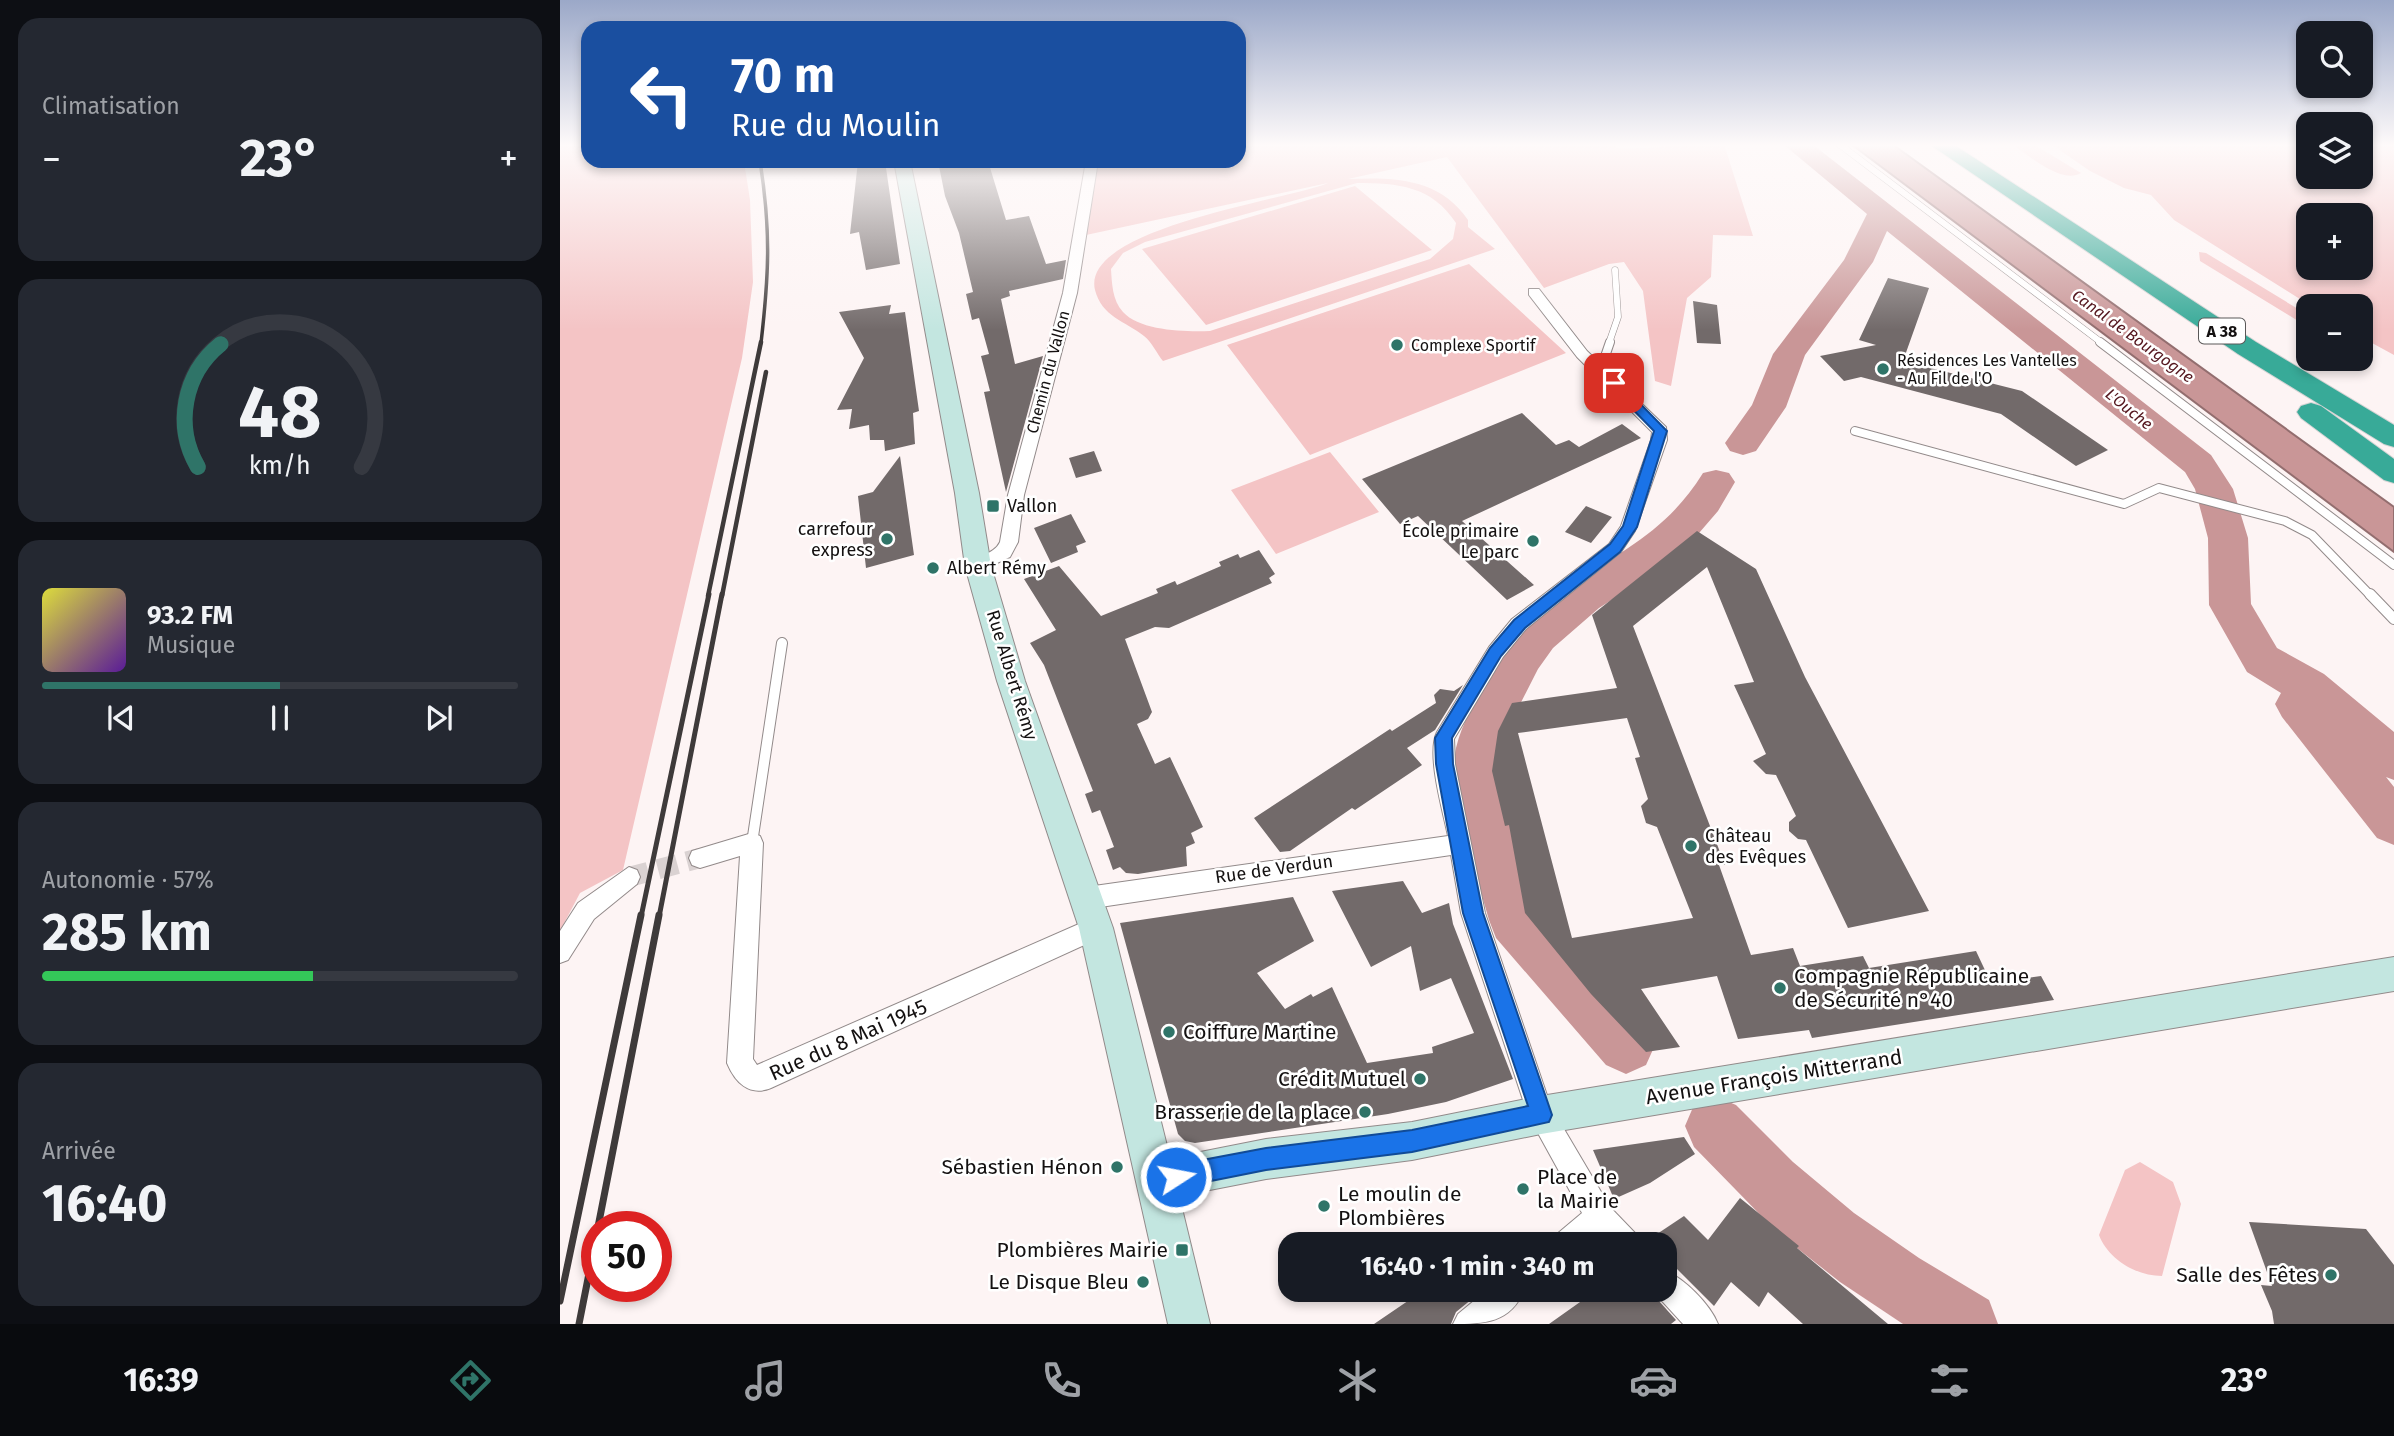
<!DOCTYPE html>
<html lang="fr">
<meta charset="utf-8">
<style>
body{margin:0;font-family:"Fira Sans",sans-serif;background:#242831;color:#f1f3f6;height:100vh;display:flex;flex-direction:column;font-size:26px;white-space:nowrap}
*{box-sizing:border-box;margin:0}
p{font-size:23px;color:#9ea1a6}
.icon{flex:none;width:38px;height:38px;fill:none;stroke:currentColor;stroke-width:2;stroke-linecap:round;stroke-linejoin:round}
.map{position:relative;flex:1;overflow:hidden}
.details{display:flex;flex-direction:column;gap:18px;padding:18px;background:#0d0f14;width:560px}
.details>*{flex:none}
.hud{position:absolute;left:21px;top:21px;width:665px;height:147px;border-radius:21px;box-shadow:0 4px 10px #0003;background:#1a4fa0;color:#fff;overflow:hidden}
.buttons{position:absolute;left:1736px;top:21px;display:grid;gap:14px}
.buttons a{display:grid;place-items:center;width:77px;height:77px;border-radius:14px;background:#171b24;box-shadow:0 4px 10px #0003;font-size:35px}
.speed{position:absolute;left:21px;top:1211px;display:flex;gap:14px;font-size:35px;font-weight:700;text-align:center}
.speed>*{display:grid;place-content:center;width:91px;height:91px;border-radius:50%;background:#171b24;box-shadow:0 4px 10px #0003;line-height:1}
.speed .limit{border:10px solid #d22;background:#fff;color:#111}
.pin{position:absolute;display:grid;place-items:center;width:60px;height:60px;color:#fff;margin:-30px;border-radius:14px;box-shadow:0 4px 10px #0006}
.me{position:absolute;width:77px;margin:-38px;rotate:79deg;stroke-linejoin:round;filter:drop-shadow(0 0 5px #0008)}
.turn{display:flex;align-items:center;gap:24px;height:147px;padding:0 35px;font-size:32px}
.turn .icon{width:91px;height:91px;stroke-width:2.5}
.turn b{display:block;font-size:49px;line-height:60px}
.big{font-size:52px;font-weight:700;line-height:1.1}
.details .widget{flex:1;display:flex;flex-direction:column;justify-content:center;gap:10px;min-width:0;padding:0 24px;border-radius:21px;background:#242831}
.details .dial{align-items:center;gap:0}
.dial svg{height:182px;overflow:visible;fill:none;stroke:#363941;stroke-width:7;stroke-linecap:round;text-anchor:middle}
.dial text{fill:#f1f3f6;stroke:none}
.song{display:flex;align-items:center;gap:21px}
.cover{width:84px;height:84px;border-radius:10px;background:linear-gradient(135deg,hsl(60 70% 55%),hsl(270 70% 35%))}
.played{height:7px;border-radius:4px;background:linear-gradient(90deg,#2f7468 50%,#363941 50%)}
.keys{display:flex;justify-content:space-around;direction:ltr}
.heat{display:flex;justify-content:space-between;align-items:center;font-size:38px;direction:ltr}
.charge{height:10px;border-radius:5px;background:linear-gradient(90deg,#34c759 57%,#363941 0)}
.trip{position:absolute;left:718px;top:1232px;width:399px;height:70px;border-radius:21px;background:#171b24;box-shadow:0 4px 10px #0003;font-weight:700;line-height:70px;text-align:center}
.tabs{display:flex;height:112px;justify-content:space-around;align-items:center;background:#090b0e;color:#9ea1a6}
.tabs .icon{width:49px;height:49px}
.tabs .active{color:#2f7468}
.tabs b{font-size:32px;color:#f1f3f6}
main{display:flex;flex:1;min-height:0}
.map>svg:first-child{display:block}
.green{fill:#f4c4c5;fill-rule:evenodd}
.water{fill:#c99697;stroke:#936e6f;stroke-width:2}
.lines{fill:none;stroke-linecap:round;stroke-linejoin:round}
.river{fill:#c99697;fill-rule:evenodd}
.building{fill:#726a6a;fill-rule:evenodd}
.street-tunnel{stroke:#dad2d2;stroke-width:20;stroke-dasharray:20 10;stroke-linecap:butt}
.lane-far2-casing{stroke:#928a8a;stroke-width:7}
.lane-far1-casing{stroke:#928a8a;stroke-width:10}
.lane-casing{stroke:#928a8a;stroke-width:12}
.street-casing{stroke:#928a8a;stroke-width:2}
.secondary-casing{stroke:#928a8a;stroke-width:2}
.highway-casing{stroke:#d5d4d4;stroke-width:2}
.lane-far2{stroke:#fff;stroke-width:6}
.lane-far1{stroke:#fff;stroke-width:8}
.lane{stroke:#fff;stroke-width:10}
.street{fill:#fff;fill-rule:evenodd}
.secondary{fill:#c3e6e0;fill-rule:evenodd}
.highway{fill:#38aa98;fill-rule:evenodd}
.rail-far3{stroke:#3e3a3a;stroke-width:3.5}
.rail-far2{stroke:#3e3a3a;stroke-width:4.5}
.rail-far1{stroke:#3e3a3a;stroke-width:5}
.rail{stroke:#3e3a3a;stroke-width:7}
.route{fill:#1a73e8;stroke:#114b97;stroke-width:2}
.poi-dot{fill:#2f7468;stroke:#fff;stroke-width:2.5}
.labels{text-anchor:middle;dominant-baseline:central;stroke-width:5;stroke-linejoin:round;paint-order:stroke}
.shield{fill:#fff;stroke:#5a5858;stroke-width:2}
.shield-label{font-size:16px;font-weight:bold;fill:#141111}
.far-water-label{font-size:16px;font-style:italic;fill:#54161e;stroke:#fff}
.far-poi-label{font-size:16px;fill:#141111;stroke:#fff;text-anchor:start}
.far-street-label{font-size:16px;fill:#141111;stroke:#fff}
.poi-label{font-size:18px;fill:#141111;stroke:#fff;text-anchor:start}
.street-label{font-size:18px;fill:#141111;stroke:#fff}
.near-poi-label{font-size:21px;fill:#141111;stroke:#fff;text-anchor:end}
.near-street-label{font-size:21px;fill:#141111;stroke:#fff}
</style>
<main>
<section class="details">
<div class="widget"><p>Climatisation</p>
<div class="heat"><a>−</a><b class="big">23°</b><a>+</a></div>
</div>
<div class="widget dial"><svg viewBox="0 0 100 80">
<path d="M14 69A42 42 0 1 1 86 69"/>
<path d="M14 69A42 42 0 0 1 24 15" stroke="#2f7468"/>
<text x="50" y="56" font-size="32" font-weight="700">48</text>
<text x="50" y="72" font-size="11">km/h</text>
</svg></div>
<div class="widget">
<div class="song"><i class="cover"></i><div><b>93.2 FM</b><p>Musique</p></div></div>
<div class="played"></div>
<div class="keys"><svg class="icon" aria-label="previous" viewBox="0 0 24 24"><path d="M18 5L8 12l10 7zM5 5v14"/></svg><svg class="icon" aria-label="pause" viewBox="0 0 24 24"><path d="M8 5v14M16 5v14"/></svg><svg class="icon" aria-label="next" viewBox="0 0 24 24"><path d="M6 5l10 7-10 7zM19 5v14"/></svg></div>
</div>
<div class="widget"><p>Autonomie · 57%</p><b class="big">285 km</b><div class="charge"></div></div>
<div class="widget"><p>Arrivée</p><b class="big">16:40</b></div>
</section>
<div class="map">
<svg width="1834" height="1324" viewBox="0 0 1834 1324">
<rect width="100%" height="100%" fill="#fdf4f4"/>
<path class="green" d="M0,144H28V161H184L190,200L193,282L182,358L63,870L20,893L0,931Z
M679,144H1053L1059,149L1164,144L1193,236L1153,235L1151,277L1127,298L1111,386L1095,381L1083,291L1064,262L1049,264L984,288L887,157L788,179C834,177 880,178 908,220V227L935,249L603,361C597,354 592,342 584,336C565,321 542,317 535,290C520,228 728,200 768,183L526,235L537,161H679ZM797,183C838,183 872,186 896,223L893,239L870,259L650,331C626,332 580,331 563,312C552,300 552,283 551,269L563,253L585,242Z
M1451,144H1473L1521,173C1501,185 1469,155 1451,144Z
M1491,144H1748V177H1801V144H1834V355L1801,337V306H1751L1614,220L1591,195L1564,188L1530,171ZM1748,215H1801V268H1748Z
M795,186L872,250L646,325L582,249Z
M1639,252L1646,253L1748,315V327L1640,261Z
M909,264L1006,353L750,455L667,345Z
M770,452L819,512L716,554L671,490Z
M1580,1162L1613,1182L1621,1204L1602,1276C1576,1276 1548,1259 1539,1235L1565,1170Z"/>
<path class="water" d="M1291,144H1332L1834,507V552Z"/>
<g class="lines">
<path class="river" d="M1223,144H1252L1651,455L1673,489L1688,538L1691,604L1717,648L1764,674L1834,732V780L1826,777L1834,787V845L1817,838L1722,717L1715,704L1721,693L1687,672L1649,605L1648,538L1635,489L1625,472L1327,231L1313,262L1245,355L1226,407L1196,451L1183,455L1170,451L1165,443L1192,405L1213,354L1284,260L1307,214Z
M1156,470L1169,473L1175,482L1158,511L1133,540L1095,572L1039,608L993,648L978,669L950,724L942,750L945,795L978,907L1086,1025L1095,1045L1086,1065L1066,1074L1046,1065L936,938L929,920C917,875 887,792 896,748C902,722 917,699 930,676C950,639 975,610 1010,586C1064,549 1107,531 1143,473Z
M1155,1096L1176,1105L1233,1162L1294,1213L1359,1258L1429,1300L1438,1324H1343L1280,1282L1218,1233L1134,1147L1125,1126L1134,1105Z"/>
</g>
<path class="building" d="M298,161H325L340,264L306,270L299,232L290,234Z
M378,161H428L446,220L469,216L486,264L506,260L503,279L449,291L450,296L441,299L455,364L483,356L446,492L424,392L430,391L421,356L429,354L419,318L412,320L406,294L413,292L399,233L385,196Z
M1328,278L1369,288L1343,361L1462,391L1548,450L1516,466L1441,414L1301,377L1284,381L1260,356L1316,345L1299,340Z
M1133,301L1157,305L1161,344L1137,343Z
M331,305L329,314L345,312L359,411L353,413L355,444L325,451L324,440H310L309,425L289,429L292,409L277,410L304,358L279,312Z
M962,413L996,445L1009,440L1019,447L1062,424L1081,438L902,521L974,585L947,600L858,516L840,524L802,479Z
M534,451L542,471L516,478L509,458Z
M340,456L354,555L306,568L298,496L313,492Z
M1026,506L1052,517L1031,543L1005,532Z
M511,514L526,542L516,546L518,552L491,563L474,528Z
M1137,531L1196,569L1245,677L1369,911L1288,928L1246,840L1238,839L1229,831V822L1236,816L1216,775L1206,774L1193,761L1206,754L1174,685L1194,682L1147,567L1073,626L1165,865H1159L1191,955L1233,948L1240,966L1303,956L1309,968L1416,951L1431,983L1481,976L1494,1000L1252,1038L1249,1030L1178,1039L1157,976L1081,989L1120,1047L1086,1052L1031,994L965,913L949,825L945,826L932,771L938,731L952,703L1057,688L1032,615ZM1067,718L1080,757L1075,758L1088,799L1081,806L1086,823L1097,827L1133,918L1012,938L958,733Z
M699,550L715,574L709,578L712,583L609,628L595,627L565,639L592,712L588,719L577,724L595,764L610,757L643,827L631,833L635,843L626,847L627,866L578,874L566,873L560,867L553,870L546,850L554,847L540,810L532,813L525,794L533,791L484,665L470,643L496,630L464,579L499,566L541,616L598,593L596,589L615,581L617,585L661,566L659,562L678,554L680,558Z
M903,685L875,730L847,748L862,765L795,810L792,808L730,851L720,852L694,818L830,729L832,731L876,703L874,695L880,689L894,691Z
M843,881L862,913L889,903L893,924L953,1079L886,1102L828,1114L635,1143L625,1141L618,1134L560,923L733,897L754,941L697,973L725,1009L751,994L753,997L772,987L807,1063L873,1053L872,1047L914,1033L891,978L860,991L851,946L811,967L772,891Z
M1124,1137L1135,1154L1090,1183L1054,1199L1033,1150Z
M1180,1198L1239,1246L1237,1248L1328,1324H1243L1208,1292L1199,1307L1171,1282L1154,1306L1104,1256V1244H1082L1124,1216L1148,1240Z
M1689,1222L1806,1229L1834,1265V1324H1714L1712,1311L1701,1285L1712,1286Z
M864,1290H923L896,1312L891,1324H814Z
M1037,1290H1089L1116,1320L1111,1324H989Z"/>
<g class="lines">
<path class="street-tunnel" d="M69,877L140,858"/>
<defs>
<path id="lane-far2" d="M1279,144L1542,343
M1049,343L1058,317L1055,270"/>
<path id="lane-far1" d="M1540,342L1834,565
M1040,371L1050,342
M1295,431L1564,504L1599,488L1725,521L1752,535L1811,596"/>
<path id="lane" d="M1810,594L1834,619
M192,843L222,643"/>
<path id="street" d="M526,161H538L517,293L464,495L458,542L450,557L418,572L412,571L409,566C417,554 434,555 440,542L448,495L503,293Z
M969,289H979L1027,351L1106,427L1107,440L1075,531L1061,552L966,629L943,657L894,739L895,764L925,913L991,1107L1050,1207L1076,1234L1080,1244H1047L1039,1236L1029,1244H993L997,1234L1022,1213L968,1115L901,913L891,855L527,909L519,905L516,898L519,891L527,887L888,836C883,811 866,754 877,732L929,647L952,619L1049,544L1061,526L1091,440L1092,432L1017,357L969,295Z
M192,833L200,836L203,843L193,1059L197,1065L528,920L536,917L544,920L548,928L544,936L211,1088C189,1097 175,1082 167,1063L180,856L140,868L132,865L129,858L132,851Z
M69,867L77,870L80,877L77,884L34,919L8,960L0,963V931L18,903Z
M1104,1270C1124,1278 1150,1304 1158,1324H1123L1092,1290H1104Z
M927,1290H964C951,1323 924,1324 893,1324L898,1314Z"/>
<path id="secondary" d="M334,161H350L419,493L431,566L465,681L553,928L610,1158L706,1139L852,1122L981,1096L1834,957V991L981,1134L852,1160L706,1179L619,1196L650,1324H608L519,928L437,681L405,566L395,493Z"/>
<path id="highway" d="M1369,144H1393L1696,342L1834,425V447L1824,444L1678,354Z
M1751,403L1761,406L1834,459V483L1824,480L1741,418L1737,412L1741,406Z"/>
</defs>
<use href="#lane-far2" class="lane-far2-casing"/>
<use href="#lane-far1" class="lane-far1-casing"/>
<use href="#lane" class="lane-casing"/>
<use href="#street" class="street-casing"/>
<use href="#secondary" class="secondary-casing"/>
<use href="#highway" class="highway-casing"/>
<use href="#lane-far2" class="lane-far2"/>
<use href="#lane-far1" class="lane-far1"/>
<use href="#lane" class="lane"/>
<use href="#street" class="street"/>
<use href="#secondary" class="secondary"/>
<use href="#highway" class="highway"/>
<path class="rail-far3" d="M200,161C211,231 209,274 201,343"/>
<path class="rail-far2" d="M148,596L201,342
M162,596L206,372"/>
<path class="rail-far1" d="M81,917L149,594
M99,917L162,594"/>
<path class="rail" d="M38,1227L99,915
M0,1301L81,915
M19,1324L37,1233"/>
</g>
<linearGradient id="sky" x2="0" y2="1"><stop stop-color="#9ba8c8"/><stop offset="0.44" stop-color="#fefafa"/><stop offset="1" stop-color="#fefafa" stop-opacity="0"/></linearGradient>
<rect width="1834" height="330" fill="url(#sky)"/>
<path class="route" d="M1050,381H1058L1107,431L1077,527L1060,552L965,628L941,656L892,738L893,764L923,913L992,1115L989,1122L852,1152L706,1170L616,1188L608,1185L605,1177L608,1169L616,1165L706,1148L852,1130L968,1106L903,913L876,764L875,738L930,648L954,620L1050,544L1063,526L1094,431L1050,386Z"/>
<g class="poi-dot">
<circle cx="837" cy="345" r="7"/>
<circle cx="1323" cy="369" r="7"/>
<rect x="426" y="499" width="14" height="14" rx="3.5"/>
<circle cx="327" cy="539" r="7"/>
<circle cx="973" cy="541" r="7"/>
<circle cx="373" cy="568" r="7"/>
<circle cx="1131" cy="846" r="7"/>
<circle cx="1220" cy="988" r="7"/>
<circle cx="609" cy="1032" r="7"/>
<circle cx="860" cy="1079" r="7"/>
<circle cx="805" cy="1112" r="7"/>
<circle cx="557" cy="1167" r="7"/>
<circle cx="963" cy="1189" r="7"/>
<circle cx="764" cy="1206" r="7"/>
<rect x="615" y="1243" width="14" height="14" rx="3.5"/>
<circle cx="1771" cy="1275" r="7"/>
<circle cx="583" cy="1282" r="7"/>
</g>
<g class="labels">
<rect class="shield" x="1639" y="318.5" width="46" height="25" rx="5"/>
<g class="shield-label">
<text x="1662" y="331">A 38</text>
</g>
<g class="far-water-label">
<text transform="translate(1573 336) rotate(36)">Canal de Bourgogne</text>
<text transform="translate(1569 409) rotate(39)">L'Ouche</text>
</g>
<g class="far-poi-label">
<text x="851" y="345">Complexe Sportif</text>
<text x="1337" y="360">Résidences Les Vantelles<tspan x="1337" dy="18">- Au Fil de l'O</tspan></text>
</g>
<g class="far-street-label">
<text transform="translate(488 372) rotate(-75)">Chemin du Vallon</text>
</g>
<g class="poi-label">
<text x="447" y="506">Vallon</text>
<text x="313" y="529" text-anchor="end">carrefour<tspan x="313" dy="21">express</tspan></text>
<text x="959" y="531" text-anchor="end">École primaire<tspan x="959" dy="21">Le parc</tspan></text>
<text x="387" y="568">Albert Rémy</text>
<text x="1145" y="836">Château<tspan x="1145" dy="21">des Evêques</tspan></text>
</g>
<g class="street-label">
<text transform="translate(452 675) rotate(73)">Rue Albert Rémy</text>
<text transform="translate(714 869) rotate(-8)">Rue de Verdun</text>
</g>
<g class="near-poi-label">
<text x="1234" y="976" text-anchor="start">Compagnie Républicaine<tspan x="1234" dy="24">de Sécurité n°40</tspan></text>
<text x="623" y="1032" text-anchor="start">Coiffure Martine</text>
<text x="846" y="1079">Crédit Mutuel</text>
<text x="791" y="1112">Brasserie de la place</text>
<text x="543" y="1167">Sébastien Hénon</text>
<text x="977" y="1177" text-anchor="start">Place de<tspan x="977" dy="24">la Mairie</tspan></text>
<text x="778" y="1194" text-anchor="start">Le moulin de<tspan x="778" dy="24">Plombières</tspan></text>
<text x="608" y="1250">Plombières Mairie</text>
<text x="1757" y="1275">Salle des Fêtes</text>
<text x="569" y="1282">Le Disque Bleu</text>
</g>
<g class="near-street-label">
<text transform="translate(288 1040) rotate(-24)">Rue du 8 Mai 1945</text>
<text transform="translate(1214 1077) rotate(-9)">Avenue François Mitterrand</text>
</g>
</g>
</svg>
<div class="buttons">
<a><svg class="icon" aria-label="search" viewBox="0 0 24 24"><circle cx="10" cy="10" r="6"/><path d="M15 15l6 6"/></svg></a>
<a><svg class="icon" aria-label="layers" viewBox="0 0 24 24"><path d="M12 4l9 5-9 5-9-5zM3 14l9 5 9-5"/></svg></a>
<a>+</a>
<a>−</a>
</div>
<div class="speed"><div class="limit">50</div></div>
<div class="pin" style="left:1054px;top:383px;background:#d93025"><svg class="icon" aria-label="arrive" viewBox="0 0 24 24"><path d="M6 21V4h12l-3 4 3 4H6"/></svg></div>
<svg class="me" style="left:616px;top:1177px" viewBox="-20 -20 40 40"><circle r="17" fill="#1a73e8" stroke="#fff" stroke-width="3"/><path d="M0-11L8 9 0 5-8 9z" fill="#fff"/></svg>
<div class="trip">16:40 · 1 min · 340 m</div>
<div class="hud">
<div class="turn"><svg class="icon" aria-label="left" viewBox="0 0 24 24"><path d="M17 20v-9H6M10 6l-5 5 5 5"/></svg><div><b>70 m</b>Rue du Moulin</div></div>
</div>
</div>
</main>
<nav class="tabs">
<b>16:39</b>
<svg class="icon active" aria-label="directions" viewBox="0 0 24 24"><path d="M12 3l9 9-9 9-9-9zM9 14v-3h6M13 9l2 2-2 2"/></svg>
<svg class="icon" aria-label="music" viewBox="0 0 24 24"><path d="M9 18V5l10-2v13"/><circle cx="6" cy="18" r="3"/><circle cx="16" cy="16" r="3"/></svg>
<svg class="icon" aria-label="phone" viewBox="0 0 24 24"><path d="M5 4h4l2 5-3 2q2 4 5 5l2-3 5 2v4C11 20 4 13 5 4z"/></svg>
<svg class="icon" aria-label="climate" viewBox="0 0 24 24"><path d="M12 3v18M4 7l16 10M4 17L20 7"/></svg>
<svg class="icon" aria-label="car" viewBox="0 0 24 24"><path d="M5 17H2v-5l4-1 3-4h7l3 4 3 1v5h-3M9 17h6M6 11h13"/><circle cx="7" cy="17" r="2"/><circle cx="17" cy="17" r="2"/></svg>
<svg class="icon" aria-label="filters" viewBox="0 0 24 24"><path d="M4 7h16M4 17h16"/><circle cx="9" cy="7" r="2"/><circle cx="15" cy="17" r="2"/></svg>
<b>23°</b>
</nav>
